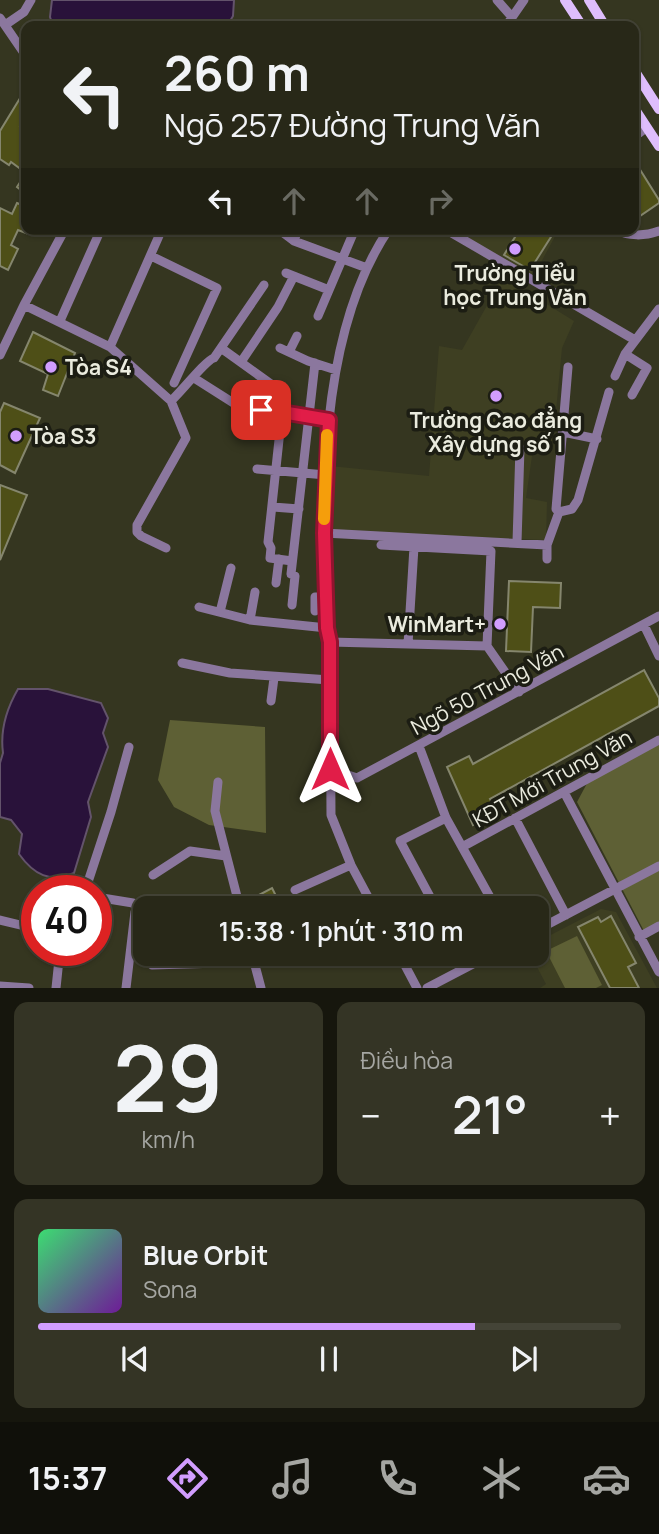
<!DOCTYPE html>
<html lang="vi">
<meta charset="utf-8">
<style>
body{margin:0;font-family:Manrope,sans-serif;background:#343425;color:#f1f3f6;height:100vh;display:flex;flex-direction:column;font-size:26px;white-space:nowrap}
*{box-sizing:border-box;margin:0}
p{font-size:23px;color:#a5a6a2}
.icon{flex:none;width:38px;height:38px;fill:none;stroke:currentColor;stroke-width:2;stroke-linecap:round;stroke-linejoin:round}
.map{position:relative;height:988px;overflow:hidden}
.details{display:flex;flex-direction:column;gap:14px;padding:14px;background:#16160d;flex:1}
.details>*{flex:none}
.top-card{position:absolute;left:21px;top:21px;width:618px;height:214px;border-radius:14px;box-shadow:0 2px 5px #0004,0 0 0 2px #444437;background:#282818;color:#f1f3f6;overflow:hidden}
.speed{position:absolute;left:21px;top:875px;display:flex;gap:14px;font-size:35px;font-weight:700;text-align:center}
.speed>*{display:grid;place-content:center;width:91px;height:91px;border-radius:50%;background:#282818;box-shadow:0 2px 5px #0004,0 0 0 2px #444437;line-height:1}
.speed .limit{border:10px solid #d22;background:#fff;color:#111}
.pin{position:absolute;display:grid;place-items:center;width:60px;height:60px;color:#fff;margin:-30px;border-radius:14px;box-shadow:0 4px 10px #0006}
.me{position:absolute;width:77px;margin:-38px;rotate:0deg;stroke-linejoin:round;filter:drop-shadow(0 0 5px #0008)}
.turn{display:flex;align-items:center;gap:24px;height:147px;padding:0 28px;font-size:32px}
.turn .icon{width:91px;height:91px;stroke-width:2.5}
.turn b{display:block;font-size:49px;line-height:60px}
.lanes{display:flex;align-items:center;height:66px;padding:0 28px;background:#0003;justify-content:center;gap:35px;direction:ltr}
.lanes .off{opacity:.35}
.big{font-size:52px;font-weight:600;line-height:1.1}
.details .widget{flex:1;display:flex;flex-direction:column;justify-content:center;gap:10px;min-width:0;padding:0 24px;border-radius:14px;background:#343425}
.details .dial{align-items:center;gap:0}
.dial b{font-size:91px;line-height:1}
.song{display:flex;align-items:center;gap:21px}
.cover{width:84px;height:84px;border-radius:10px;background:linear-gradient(135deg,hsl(140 70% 55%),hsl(280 70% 35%))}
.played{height:7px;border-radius:4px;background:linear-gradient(90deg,#d19dfe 75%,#444437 75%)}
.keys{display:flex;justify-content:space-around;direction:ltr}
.heat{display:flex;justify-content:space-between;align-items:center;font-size:38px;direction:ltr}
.details .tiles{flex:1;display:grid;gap:14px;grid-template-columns:1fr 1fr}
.widget:last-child{grid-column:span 2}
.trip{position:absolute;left:133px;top:896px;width:416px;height:70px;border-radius:14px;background:#282818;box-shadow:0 2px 5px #0004,0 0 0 2px #444437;font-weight:600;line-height:70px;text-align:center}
.dock{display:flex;height:112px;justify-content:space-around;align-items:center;background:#10100a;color:#a5a6a2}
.dock .icon{width:49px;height:49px}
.dock .active{color:#d19dfe}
.dock b{font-size:32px;color:#f1f3f6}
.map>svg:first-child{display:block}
.built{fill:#3e3f22}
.green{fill:#5e6035}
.water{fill:#29123a;stroke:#63536b;stroke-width:2}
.building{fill:#4e4f17;stroke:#85866d;stroke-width:2}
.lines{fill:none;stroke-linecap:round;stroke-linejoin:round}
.minor{stroke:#8b779e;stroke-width:9}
.major{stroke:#debdfc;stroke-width:10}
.route-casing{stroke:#92132f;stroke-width:18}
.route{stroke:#e11d48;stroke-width:12}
.slow{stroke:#f59e0b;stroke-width:12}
.poi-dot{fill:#d19dfe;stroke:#1c1d13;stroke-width:2.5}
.labels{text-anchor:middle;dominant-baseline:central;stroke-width:7;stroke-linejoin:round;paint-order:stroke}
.poi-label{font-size:21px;font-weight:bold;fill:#eaebde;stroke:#1c1d13}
.street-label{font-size:21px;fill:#eaebde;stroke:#1c1d13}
</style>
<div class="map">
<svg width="659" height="988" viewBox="0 0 659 988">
<rect width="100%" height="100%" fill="#353620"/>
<path class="built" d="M448,229H559L532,279Z
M503,277L574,321L562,348L553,442H534L526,498L547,502L546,540L336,531L326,523L330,466L429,476L439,346L462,350Z
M601,909L616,912L657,988H540L546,984L530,954H537V942Z"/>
<path class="green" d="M170,720L265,727L266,833L209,825L174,807L158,780Z
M659,740V923L644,931L577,802L591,776Z
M577,936L602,985L596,988H565L546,951Z"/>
<path class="water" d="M52,0H234L233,16L227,26H53L50,17Z
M18,689H48L101,703L108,718L103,733L108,747L88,802L91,817L74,873C50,883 34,875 19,854L22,834L11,820L0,817V763L3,753C0,731 7,708 18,689Z"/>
<path class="building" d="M22,95L26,98V115L20,126L26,131V194L17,187L26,173L11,162L9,165L0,159V131Z
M634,160L659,200V203L634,220Z
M17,203L26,207V233L18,230L11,245L18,249L8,270L0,266V208L12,214Z
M520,229H556L530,270L504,255Z
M33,332L75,353L58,396L43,390L48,374L20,361Z
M4,403L40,418L15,473L0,465V412Z
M0,485L27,495L0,560Z
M509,581L561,583L560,608L533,607L531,652L506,651Z
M644,670L659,698V706L490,799L497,812L473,825L447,767L469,756L473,764Z
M272,888L282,908H263L257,896Z
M611,916L636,963L628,967L639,988H610L578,927L598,917L601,922Z"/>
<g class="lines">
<path class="minor" d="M497,0L512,17
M0,18L26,56
M5,25L24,12L31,0
M506,26L524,0
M634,137L646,128
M278,229L294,241
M298,229L294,241L367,268
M445,229L635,340
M615,229C628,237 646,236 659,231
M151,256L217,288L174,383
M286,273L329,290
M24,305L110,347L171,401L186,438L137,525V532L141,536L166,548
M318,316L355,229
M60,321L101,229
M110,347L162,229
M221,348L275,387L267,405
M280,348L308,361L336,370
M289,352L297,336
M625,354L647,368L632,395
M0,355L24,305L65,229
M241,362L278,307L294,276
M568,367L556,509L559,512L572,509L578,500L609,392
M615,376L625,354L659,309
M194,378L257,418L261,410L267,405L282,412L329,420
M171,401C181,392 206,360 214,358L264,285
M282,412L268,542L271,548L270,558L292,561
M563,432L597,439
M482,447L520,448L517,542
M257,469L326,475
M273,507L299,509
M324,533L547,545L559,512
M381,545L491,551L487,646L519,692
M547,559V545
M276,583L279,559
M292,605L295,576L291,574L315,363
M199,607L250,620L327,628
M315,611V597H325
M220,612L231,568
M250,620L255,592
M644,625L659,656
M330,642L487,646
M408,644L414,547
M182,663L230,673L330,680
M271,701L274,678
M419,746L446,818L496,908
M330,769L357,778L659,616
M218,782L215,811L240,908
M564,792L659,972
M515,818L566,915
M462,847L659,740
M153,875L190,851L226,856
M295,890L351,865
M85,891L111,812L129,747
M96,897L133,903L137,908L145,910
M224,908L239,907
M374,908L351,865L331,815L330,642L327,628C321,505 317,335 389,229
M436,908L400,841L446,818
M0,920L37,929
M537,930L659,866
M639,937L659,926
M252,954L261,988
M399,954L417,988
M460,954L467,967
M152,965L254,962
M0,986L29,988
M56,988L60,950
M126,988L135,912L137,908
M427,988L492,954"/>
<path class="major" d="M565,0L582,26
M589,0L605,26
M634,70L659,109
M634,108L659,146"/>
</g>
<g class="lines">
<defs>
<path id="route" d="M261,410L267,405L282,412L329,420L324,533L327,628L330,642V769"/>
</defs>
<use href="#route" class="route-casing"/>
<use href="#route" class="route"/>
<path class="slow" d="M324,519L327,435"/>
</g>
<g class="poi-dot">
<circle cx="515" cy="249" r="7"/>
<circle cx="51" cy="367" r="7"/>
<circle cx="496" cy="396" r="7"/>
<circle cx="16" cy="436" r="7"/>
<circle cx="500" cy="624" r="7"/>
</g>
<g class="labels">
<g class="poi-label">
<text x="515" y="273">Trường Tiểu<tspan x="515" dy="24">học Trung Văn</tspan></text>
<text x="65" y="367" text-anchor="start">Tòa S4</text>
<text x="496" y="420">Trường Cao đẳng<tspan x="496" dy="24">Xây dựng số 1</tspan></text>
<text x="30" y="436" text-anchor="start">Tòa S3</text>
<text x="486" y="624" text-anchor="end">WinMart+</text>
</g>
<g class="street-label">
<text transform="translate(487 689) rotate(-28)">Ngõ 50 Trung Văn</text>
<text transform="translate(552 778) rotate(-29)">KĐT Mới Trung Văn</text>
</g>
</g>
</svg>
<div class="speed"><div class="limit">40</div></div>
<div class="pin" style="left:261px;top:410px;background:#d93025"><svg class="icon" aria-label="arrive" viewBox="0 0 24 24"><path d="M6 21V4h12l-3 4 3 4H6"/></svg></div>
<svg class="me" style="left:330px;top:769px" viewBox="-20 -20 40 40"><path d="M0-17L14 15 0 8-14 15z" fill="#e11d48" stroke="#fff" stroke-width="4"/></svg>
<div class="trip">15:38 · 1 phút · 310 m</div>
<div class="top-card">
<div class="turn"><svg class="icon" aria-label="left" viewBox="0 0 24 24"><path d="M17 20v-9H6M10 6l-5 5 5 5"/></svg><div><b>260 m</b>Ngõ 257 Đường Trung Văn</div></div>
<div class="lanes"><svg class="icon" aria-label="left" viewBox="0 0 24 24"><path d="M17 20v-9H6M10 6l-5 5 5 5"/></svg><svg class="icon off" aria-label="ahead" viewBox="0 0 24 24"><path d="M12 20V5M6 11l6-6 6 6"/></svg><svg class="icon off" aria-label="ahead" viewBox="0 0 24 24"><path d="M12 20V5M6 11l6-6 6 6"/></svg><svg class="icon off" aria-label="right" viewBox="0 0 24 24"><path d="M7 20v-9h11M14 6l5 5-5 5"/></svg></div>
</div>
</div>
<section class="details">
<div class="tiles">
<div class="widget dial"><b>29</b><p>km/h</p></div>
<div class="widget"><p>Điều hòa</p>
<div class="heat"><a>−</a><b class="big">21°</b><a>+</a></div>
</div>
<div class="widget">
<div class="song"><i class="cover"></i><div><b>Blue Orbit</b><p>Sona</p></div></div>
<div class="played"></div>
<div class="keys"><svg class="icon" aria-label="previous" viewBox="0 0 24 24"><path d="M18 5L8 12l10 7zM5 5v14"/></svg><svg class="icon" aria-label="pause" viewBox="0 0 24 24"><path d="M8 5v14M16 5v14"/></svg><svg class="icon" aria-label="next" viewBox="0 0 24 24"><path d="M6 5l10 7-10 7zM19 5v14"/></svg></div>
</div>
</div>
</section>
<nav class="dock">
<b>15:37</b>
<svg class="icon active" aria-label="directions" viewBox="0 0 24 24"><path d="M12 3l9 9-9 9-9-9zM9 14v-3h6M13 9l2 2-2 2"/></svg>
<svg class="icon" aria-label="music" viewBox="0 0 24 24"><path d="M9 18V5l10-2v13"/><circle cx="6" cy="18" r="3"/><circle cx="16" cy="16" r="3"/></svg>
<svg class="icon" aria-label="phone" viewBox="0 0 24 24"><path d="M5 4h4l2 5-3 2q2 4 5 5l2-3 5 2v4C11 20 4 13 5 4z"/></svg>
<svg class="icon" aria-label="climate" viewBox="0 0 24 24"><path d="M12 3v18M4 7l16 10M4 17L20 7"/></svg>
<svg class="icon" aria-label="car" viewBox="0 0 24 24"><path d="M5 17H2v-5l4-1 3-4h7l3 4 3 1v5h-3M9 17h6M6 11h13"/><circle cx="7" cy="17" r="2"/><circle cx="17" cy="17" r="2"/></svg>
</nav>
